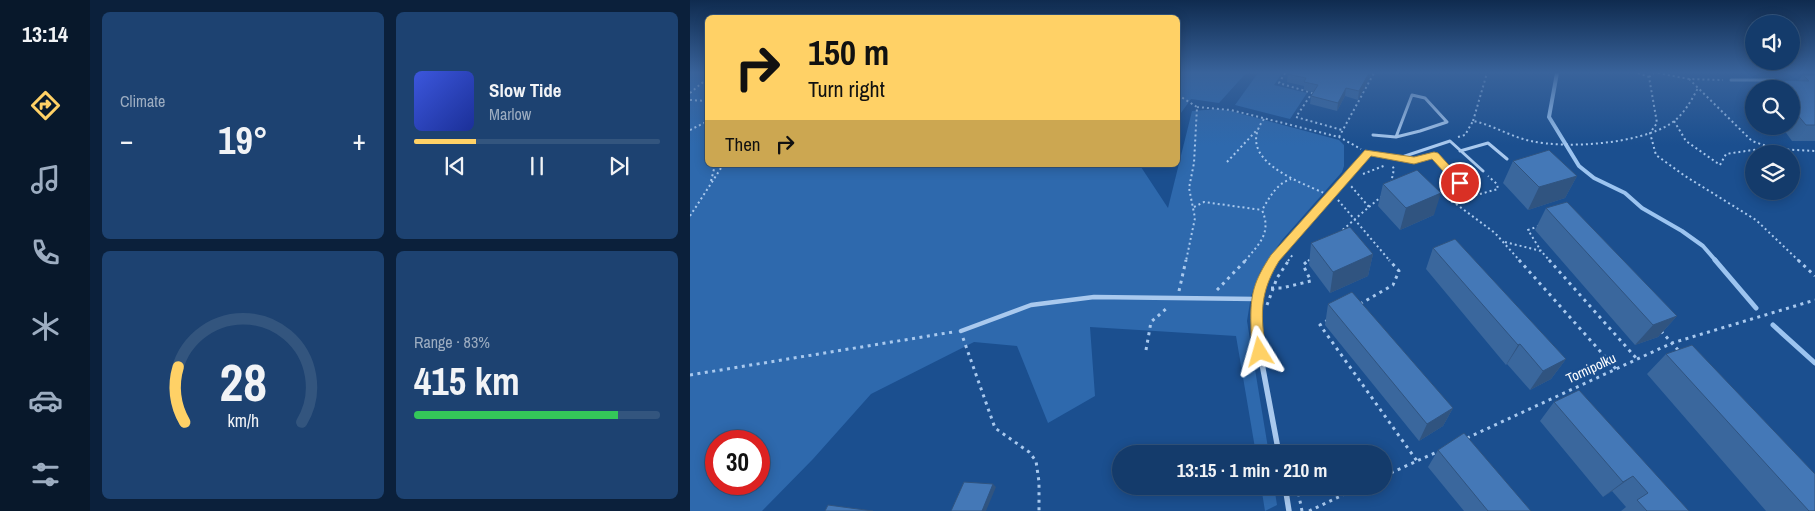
<!DOCTYPE html>
<meta charset="utf-8">
<style>
body{margin:0;font-family:"Archivo Narrow",sans-serif;background:#1d4271;color:#f1f3f6;height:100vh;display:flex;flex-direction:column;font-size:19px;white-space:nowrap}
*{box-sizing:border-box;margin:0}
p{font-size:16px;color:#9dadc1}
.icon{flex:none;width:28px;height:28px;fill:none;stroke:currentColor;stroke-width:2;stroke-linecap:round;stroke-linejoin:round}
.map{position:relative;flex:1;overflow:hidden}
.panel{display:flex;flex-direction:column;gap:12px;padding:12px;background:#0b203b;width:600px}
.panel>*{flex:none}
.hud{position:absolute;left:15px;top:15px;width:475px;height:152px;border-radius:8px;box-shadow:0 2px 12px #0003,0 0 0 1px #33557e;background:#ffd166;color:#111;overflow:hidden}
.fabs{position:absolute;left:1055px;top:15px;display:grid;gap:10px}
.fabs a{display:grid;place-items:center;width:55px;height:55px;border-radius:50%;background:#143b6b;box-shadow:0 2px 12px #0003,0 0 0 1px #33557e;font-size:25px}
.speed{position:absolute;left:15px;top:430px;display:flex;gap:10px;font-size:25px;font-weight:700;text-align:center}
.speed>*{display:grid;place-content:center;width:65px;height:65px;border-radius:50%;background:#143b6b;box-shadow:0 2px 12px #0003,0 0 0 1px #33557e;line-height:1}
.speed .limit{border:8px solid #d22;background:#fff;color:#111}
.pin{position:absolute;display:grid;place-items:center;width:42px;height:42px;color:#fff;margin:-21px;border:2px solid #fff;border-radius:50%;box-shadow:0 1px 5px #0007}
.me{position:absolute;width:55px;margin:-28px;rotate:352deg;stroke-linejoin:round;filter:drop-shadow(0 0 4px #0008)}
.turn{display:flex;align-items:center;gap:18px;height:105px;padding:0 20px;font-size:22px}
.turn .icon{width:65px;height:65px;stroke-width:2.5}
.turn b{display:block;font-size:35px;line-height:42px}
.then{display:flex;align-items:center;height:48px;padding:0 20px;background:#0003;gap:10px;font-size:19px}
.big{font-size:38px;font-weight:700;line-height:1.1}
.panel .card{flex:1;display:flex;flex-direction:column;justify-content:center;gap:8px;min-width:0;padding:0 18px;border-radius:8px;background:#1d4271}
.panel .dial{align-items:center;gap:0}
.dial svg{height:130px;overflow:visible;fill:none;stroke:#33557e;stroke-width:7;stroke-linecap:round;text-anchor:middle}
.dial text{fill:#f1f3f6;stroke:none}
.song{display:flex;align-items:center;gap:15px}
.cover{width:60px;height:60px;border-radius:8px;background:linear-gradient(135deg,hsl(230 70% 55%),hsl(230 70% 35%))}
.played{height:5px;border-radius:2px;background:linear-gradient(90deg,#ffd166 25%,#33557e 25%)}
.keys{display:flex;justify-content:space-around;direction:ltr}
.heat{display:flex;justify-content:space-between;align-items:center;font-size:28px;direction:ltr}
.charge{height:8px;border-radius:4px;background:linear-gradient(90deg,#34c759 83%,#33557e 0)}
.panel .tiles{flex:1;display:grid;gap:12px;grid-template-columns:repeat(2,1fr)}
.trip{position:absolute;left:422px;top:445px;width:280px;height:50px;border-radius:25px;background:#143b6b;box-shadow:0 2px 12px #0003,0 0 0 1px #33557e;font-weight:700;line-height:50px;text-align:center}
main{display:flex;flex:1;min-height:0}
.tabs{display:flex;flex-direction:column;width:90px;justify-content:space-around;align-items:center;background:#08182b;color:#9dadc1}
.tabs .icon{width:35px;height:35px}
.tabs .selected{color:#ffd166}
.tabs b{font-size:22px;color:#f1f3f6}
.map>svg:first-child{display:block}
.green{fill:#2e69ad;fill-rule:evenodd}
.lines{fill:none;stroke-linecap:round;stroke-linejoin:round}
.stream-far1{stroke:#9cc4f0;stroke-width:4}
.stream{stroke:#9cc4f0;stroke-width:5}
.path-far1{stroke:#a9c9ee;stroke-width:2;stroke-dasharray:2 3;stroke-linecap:butt}
.path{stroke:#a9c9ee;stroke-width:3;stroke-dasharray:3 4.5;stroke-linecap:butt}
.service-far1{stroke:#a9c9ee;stroke-width:3}
.service{stroke:#a9c9ee;stroke-width:4.5}
.minor-far1{stroke:#a9c9ee;stroke-width:4.5}
.minor{stroke:#a9c9ee;stroke-width:5.5}
.wall{fill:#3a679d}
.shaded-wall{fill:#305480}
.building{fill:#4478b7;stroke:#305480}
.route{fill:#ffd166;stroke:#a68842}
.labels{text-anchor:middle;dominant-baseline:central;stroke-width:5;stroke-linejoin:round;paint-order:stroke}
.street-label{font-size:14px;fill:#fff;stroke:#1b4f8f}
</style>
<main>
<nav class="tabs">
<b>13:14</b>
<svg class="icon selected" aria-label="directions" viewBox="0 0 24 24"><path d="M12 3l9 9-9 9-9-9zM9 14v-3h6M13 9l2 2-2 2"/></svg>
<svg class="icon" aria-label="music" viewBox="0 0 24 24"><path d="M9 18V5l10-2v13"/><circle cx="6" cy="18" r="3"/><circle cx="16" cy="16" r="3"/></svg>
<svg class="icon" aria-label="phone" viewBox="0 0 24 24"><path d="M5 4h4l2 5-3 2q2 4 5 5l2-3 5 2v4C11 20 4 13 5 4z"/></svg>
<svg class="icon" aria-label="climate" viewBox="0 0 24 24"><path d="M12 3v18M4 7l16 10M4 17L20 7"/></svg>
<svg class="icon" aria-label="car" viewBox="0 0 24 24"><path d="M5 17H2v-5l4-1 3-4h7l3 4 3 1v5h-3M9 17h6M6 11h13"/><circle cx="7" cy="17" r="2"/><circle cx="17" cy="17" r="2"/></svg>
<svg class="icon" aria-label="filters" viewBox="0 0 24 24"><path d="M4 7h16M4 17h16"/><circle cx="9" cy="7" r="2"/><circle cx="15" cy="17" r="2"/></svg>
</nav>
<section class="panel">
<div class="tiles">
<div class="card"><p>Climate</p>
<div class="heat"><a>−</a><b class="big">19°</b><a>+</a></div>
</div>
<div class="card">
<div class="song"><i class="cover"></i><div><b>Slow Tide</b><p>Marlow</p></div></div>
<div class="played"></div>
<div class="keys"><svg class="icon" aria-label="previous" viewBox="0 0 24 24"><path d="M18 5L8 12l10 7zM5 5v14"/></svg><svg class="icon" aria-label="pause" viewBox="0 0 24 24"><path d="M8 5v14M16 5v14"/></svg><svg class="icon" aria-label="next" viewBox="0 0 24 24"><path d="M6 5l10 7-10 7zM19 5v14"/></svg></div>
</div>
<div class="card dial"><svg viewBox="0 0 100 80">
<path d="M14 69A42 42 0 1 1 86 69"/>
<path d="M14 69A42 42 0 0 1 10 35" stroke="#ffd166"/>
<text x="50" y="56" font-size="32" font-weight="700">28</text>
<text x="50" y="72" font-size="11">km/h</text>
</svg></div>
<div class="card"><p>Range · 83%</p><b class="big">415 km</b><div class="charge"></div></div>
</div>
</section>
<div class="map">
<svg width="1125" height="511" viewBox="0 0 1125 511">
<rect width="100%" height="100%" fill="#1b4f8f"/>
<path class="green" d="M0,73H17L18,165H453L451,167L478,208L502,111L528,109L541,111L649,140L654,145V166L652,172L592,240L570,272L561,296L557,321L579,454H566L546,336L400,327L405,396L358,423L327,346L284,342L181,394L123,459L72,511H0ZM26,441H69V484H26Z
M488,73H556L529,103L501,99L488,117Z
M568,73H592L584,85L617,93L600,119L545,105Z
M571,486H584L587,505L575,511Z"/>
<g class="lines">
<path class="stream-far1" d="M867,73L859,117L889,166L904,178L935,193L952,208L992,231L1013,246L1026,261"/>
<path class="stream" d="M1025,260L1066,308
M1083,325L1125,363"/>
<path class="path-far1" d="M595,73L589,83L622,93L606,117L652,130
M948,73L959,77L967,123L960,133L966,155L995,176L1066,220L1109,261
M968,73L999,79L1033,80
M959,77L964,73
M999,79L1062,141L1085,149L1125,151
M0,93L18,78
M488,95L507,107L504,163L499,188L505,218L496,261
M0,100L18,101
M507,107L541,110L649,137L671,149
M574,119C544,159 607,181 634,193
M783,121L797,73
M984,121L996,141L1030,165L1036,154L1076,148
M0,130L18,121
M649,137L684,73
M768,137L775,135L783,121C803,125 821,137 841,141C877,149 948,144 980,124C993,116 1001,101 1008,88
M537,162L566,131
M673,174L696,165
M21,181L25,165
M701,183L704,169L702,165
M750,192L805,233L830,261
M648,200L700,261
M761,202L808,189L807,184L798,176
M504,207L514,202L572,210
M679,207L691,197
M0,216L33,165
M849,226L838,230L851,251
M649,233L679,207L661,186
M815,242L851,251L860,261
M555,261C569,244 582,233 572,210C580,197 586,184 601,179
M598,261L604,253
M618,261L621,258"/>
<path class="path" d="M829,260L926,369
M859,260L947,359
M1108,260L1125,276
M581,288H592L621,281L613,265L619,260
M527,290L556,260
M489,291L496,260
M670,304L703,285L709,271L699,260
M577,305L587,278L599,260
M638,320L630,325L727,461
M971,331L989,351
M273,338L305,428L339,452L346,461L349,482V511
M456,350L461,322L478,307
M0,375L263,332
M777,438L982,343L1125,300
M694,476L749,451
M607,486L612,511
M619,511L672,486"/>
<path class="service-far1" d="M1041,80H1084
M722,95L735,98L757,122L730,131L706,137Z
M683,135L706,137
M770,151L798,143L817,159
M679,153L724,160L744,155L770,183
M712,157L760,141L793,171"/>
<path class="service" d="M271,331L341,305L404,297L566,299"/>
<path class="minor-far1" d="M583,261L679,153"/>
<path class="minor" d="M584,260L575,273L566,299L567,337L589,454
M595,486L599,511"/>
</g>
<path class="wall" d="M598,73H682L668,100L655,96L647,111L620,104L621,96L623,92L614,90V86L597,82Z
M1113,75H1125V141H1102L1091,126H1101V89H1073L1079,80L1108,81Z
M823,161L887,176L875,198L838,210L813,183Z
M693,184L744,215L710,230L688,206Z
M856,208L987,316L968,337L945,345L845,230Z
M621,243L683,254L678,276L640,293L619,265Z
M743,248L876,359L861,379L840,390L817,364L816,365L736,269Z
M638,304L763,408L753,426L729,441L635,325Z
M976,354L1125,511H1076L957,374Z
M864,402L999,511H931L936,507L922,491L913,497L850,421Z
M748,450L841,511H774L738,467Z"/>
<path class="shaded-wall" d="M679,73H682L668,100L669,91Z
M656,88L655,96L647,111L648,103Z
M887,176L875,198L838,210L849,187Z
M751,193L744,215L710,230L716,208Z
M683,254L678,276L640,293L643,272Z
M987,316L968,337L945,345L963,325Z
M830,344L817,364L816,365L828,345Z
M876,359L861,379L840,390L853,371Z
M763,408L753,426L729,441L737,424Z
M943,476L922,491L913,497L933,482Z
M303,484L306,487L296,511H292Z"/>
<path class="building" d="M598,73H679L669,91L656,88L648,103L621,96L628,85L614,82L616,78L597,74Z
M1113,75H1125V125H1116L1101,107V89H1086L1079,80L1119,81Z
M859,150L887,176L849,187L823,161Z
M727,170L751,193L716,208L693,184Z
M877,202L987,316L963,325L856,208Z
M660,227L683,254L643,272L621,243Z
M765,239L876,359L853,371L830,344L828,345L743,248Z
M662,292L763,408L737,424L638,304Z
M1002,345L1125,474V511H1119L976,354Z
M889,390L999,511H957L947,500L958,493L943,476L933,482L864,402Z
M774,433L841,511H798L748,450Z
M274,482L303,484L292,511H261Z
M138,505L183,511H135Z"/>
<linearGradient id="sky" x2="0" y2="1"><stop stop-color="#0f2b4f"/><stop offset="0.5" stop-color="#39639b"/><stop offset="1" stop-color="#39639b" stop-opacity="0"/></linearGradient>
<rect width="1125" height="145" fill="url(#sky)"/>
<path class="route" d="M675,150L724,157L744,152L748,153L775,183L770,187L767,186L742,159L724,164L681,156L589,261C573,287 570,307 574,337C574,344 578,349 575,356L570,357L566,356C561,346 561,335 561,325C560,294 564,281 581,255Z"/>
<g class="labels">
<g class="street-label">
<text transform="translate(901 368) rotate(-25)">Tornipolku</text>
</g>
</g>
</svg>
<div class="fabs">
<a><svg class="icon" aria-label="sound" viewBox="0 0 24 24"><path d="M4 9h4l5-4v14l-5-4H4zM17 9q2 3 0 6"/></svg></a>
<a><svg class="icon" aria-label="search" viewBox="0 0 24 24"><circle cx="10" cy="10" r="6"/><path d="M15 15l6 6"/></svg></a>
<a><svg class="icon" aria-label="layers" viewBox="0 0 24 24"><path d="M12 4l9 5-9 5-9-5zM3 14l9 5 9-5"/></svg></a>
</div>
<div class="speed"><div class="limit">30</div></div>
<div class="pin" style="left:770px;top:183px;background:#d93025"><svg class="icon" aria-label="arrive" viewBox="0 0 24 24"><path d="M6 21V4h12l-3 4 3 4H6"/></svg></div>
<svg class="me" style="left:570px;top:352px" viewBox="-20 -20 40 40"><path d="M0-17L14 15 0 8-14 15z" fill="#ffd166" stroke="#fff" stroke-width="4"/></svg>
<div class="trip">13:15 · 1 min · 210 m</div>
<div class="hud">
<div class="turn"><svg class="icon" aria-label="right" viewBox="0 0 24 24"><path d="M7 20v-9h11M14 6l5 5-5 5"/></svg><div><b>150 m</b>Turn right</div></div>
<div class="then">Then<svg class="icon" aria-label="right" viewBox="0 0 24 24"><path d="M7 20v-9h11M14 6l5 5-5 5"/></svg></div>
</div>
</div>
</main>
